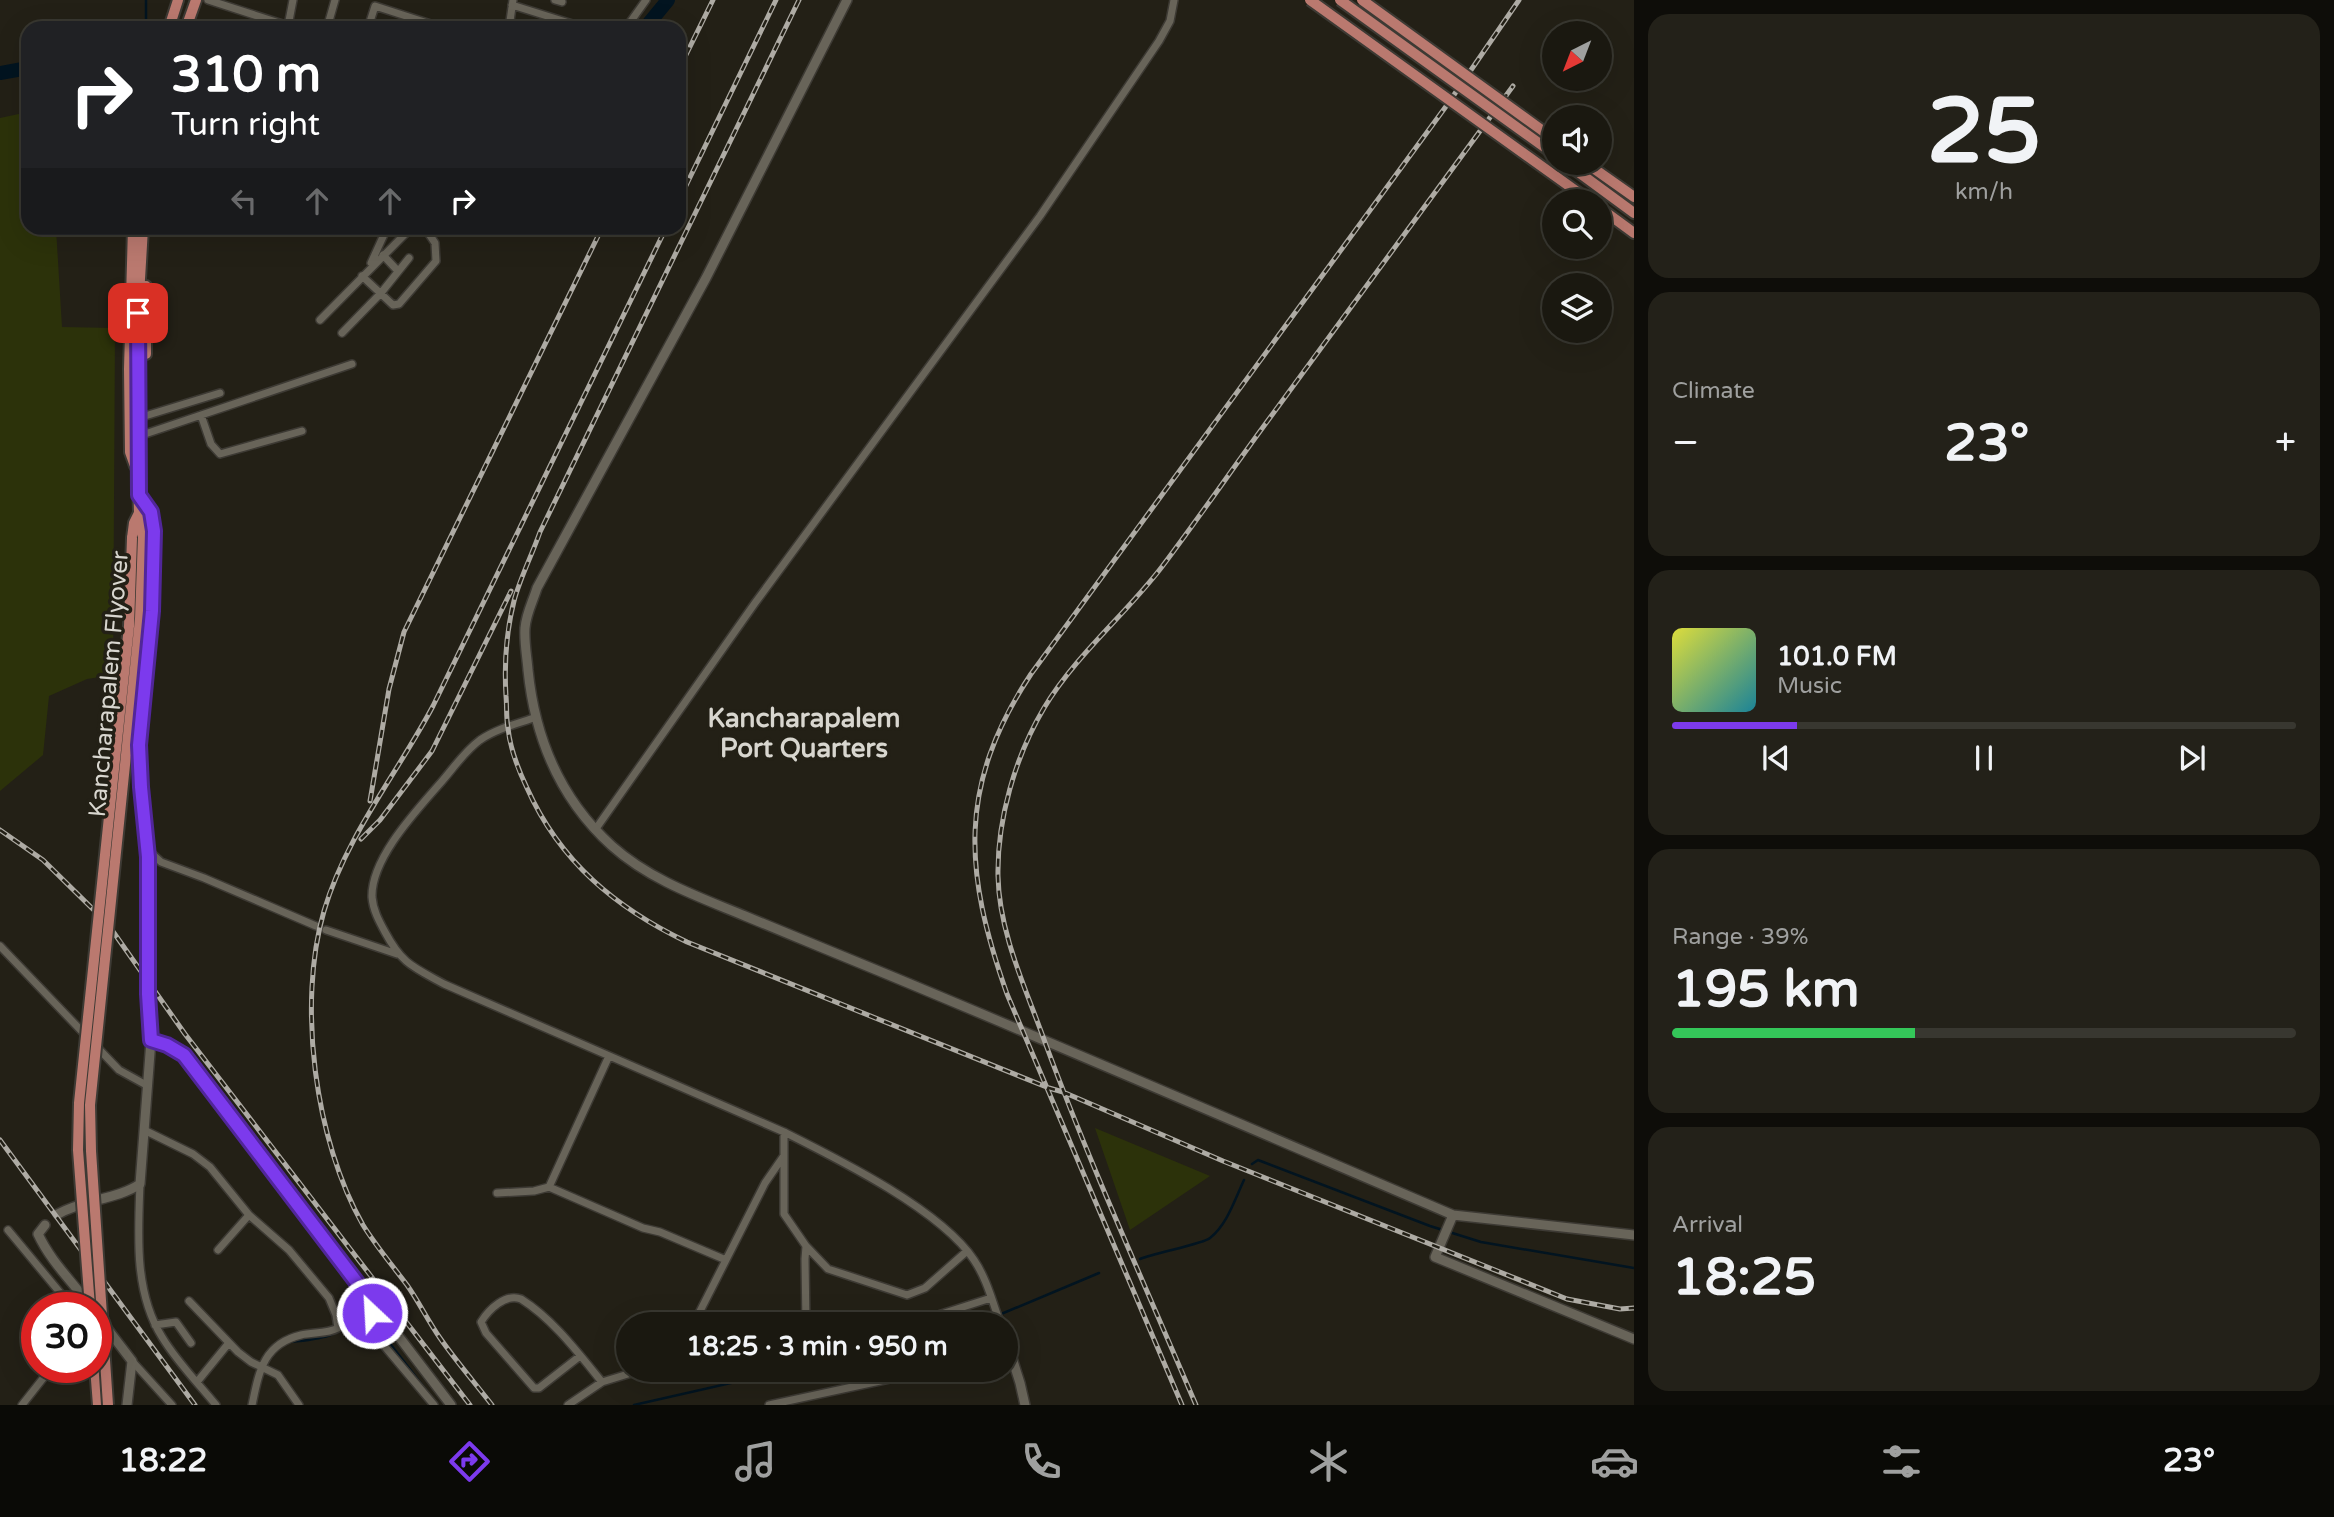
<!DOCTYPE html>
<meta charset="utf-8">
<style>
body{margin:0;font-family:"Varela Round",sans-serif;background:#232119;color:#f1f3f6;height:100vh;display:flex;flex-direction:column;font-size:26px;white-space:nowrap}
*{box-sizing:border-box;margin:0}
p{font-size:23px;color:#9fa09f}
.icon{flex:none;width:38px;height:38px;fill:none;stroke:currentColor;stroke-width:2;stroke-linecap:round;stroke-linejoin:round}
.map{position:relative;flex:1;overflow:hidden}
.panel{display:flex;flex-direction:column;gap:14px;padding:14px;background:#0e0d09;width:700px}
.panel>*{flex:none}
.guide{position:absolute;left:21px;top:21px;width:665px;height:214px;border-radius:21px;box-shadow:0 7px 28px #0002,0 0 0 2px #383730;background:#202124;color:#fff;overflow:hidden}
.needle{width:46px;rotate:222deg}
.fabs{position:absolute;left:1542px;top:21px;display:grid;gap:14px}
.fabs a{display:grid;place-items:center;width:70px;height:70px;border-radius:50%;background:#1a1810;box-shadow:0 7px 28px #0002,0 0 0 2px #383730;font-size:35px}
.speed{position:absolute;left:21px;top:1292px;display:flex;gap:14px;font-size:35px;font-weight:700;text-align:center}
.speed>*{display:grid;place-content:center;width:91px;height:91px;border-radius:50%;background:#1a1810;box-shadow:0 7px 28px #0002,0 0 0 2px #383730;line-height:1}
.speed .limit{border:10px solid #d22;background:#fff;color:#111}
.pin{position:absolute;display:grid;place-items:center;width:60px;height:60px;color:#fff;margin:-30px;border-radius:14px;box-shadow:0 4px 10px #0006}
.me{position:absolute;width:77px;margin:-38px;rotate:335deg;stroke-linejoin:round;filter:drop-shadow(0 0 5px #0008)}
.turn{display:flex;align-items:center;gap:24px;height:147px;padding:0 35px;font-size:32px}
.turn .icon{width:91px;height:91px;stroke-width:2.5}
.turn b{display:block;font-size:49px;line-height:60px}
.lanes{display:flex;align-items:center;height:66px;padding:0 35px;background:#0003;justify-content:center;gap:35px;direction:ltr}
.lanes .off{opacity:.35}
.big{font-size:52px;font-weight:700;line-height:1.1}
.panel .tile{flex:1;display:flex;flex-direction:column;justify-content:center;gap:10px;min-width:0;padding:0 24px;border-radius:21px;background:#232119}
.panel .dial{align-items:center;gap:0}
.dial b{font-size:91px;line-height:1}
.song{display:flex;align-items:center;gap:21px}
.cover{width:84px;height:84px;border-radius:10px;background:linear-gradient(135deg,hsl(60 70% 55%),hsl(190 70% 35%))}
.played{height:7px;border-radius:4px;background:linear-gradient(90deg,#7c3aed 20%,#383730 20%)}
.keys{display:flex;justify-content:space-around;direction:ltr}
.heat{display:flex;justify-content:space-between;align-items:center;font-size:38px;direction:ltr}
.charge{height:10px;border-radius:5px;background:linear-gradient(90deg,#34c759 39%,#383730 0)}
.trip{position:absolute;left:616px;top:1312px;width:402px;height:70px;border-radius:35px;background:#1a1810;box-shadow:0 7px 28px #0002,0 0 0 2px #383730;font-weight:700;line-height:70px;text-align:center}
.menu{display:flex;height:112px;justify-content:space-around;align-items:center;background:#0a0a06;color:#9fa09f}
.menu .icon{width:49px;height:49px}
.menu .on{color:#7c3aed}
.menu b{font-size:32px;color:#f1f3f6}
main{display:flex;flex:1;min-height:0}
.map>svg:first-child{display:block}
.green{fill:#2c320a}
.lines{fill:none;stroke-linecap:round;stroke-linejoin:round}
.stream{stroke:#021420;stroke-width:2.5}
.river{stroke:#021420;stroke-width:14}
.minor-casing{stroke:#3d3a34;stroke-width:10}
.tertiary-casing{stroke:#3d3a34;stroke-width:12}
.primary-casing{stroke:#3d3a34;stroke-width:14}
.minor{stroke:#686459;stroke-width:7}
.tertiary{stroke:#686459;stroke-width:9}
.primary{stroke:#ba796f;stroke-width:10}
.rail-casing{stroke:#aeaba4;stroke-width:5}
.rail{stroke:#232016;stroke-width:2.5;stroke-dasharray:8;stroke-linecap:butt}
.primary-bridge-casing{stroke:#3d3a34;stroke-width:14;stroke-linecap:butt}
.primary-bridge{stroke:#ba796f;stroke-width:10}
.route-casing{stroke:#51269a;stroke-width:18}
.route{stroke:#7c3aed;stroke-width:12}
.labels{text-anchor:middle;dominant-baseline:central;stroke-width:7;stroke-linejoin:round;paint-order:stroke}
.street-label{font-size:24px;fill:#d8d6cf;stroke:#232016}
.neighbourhood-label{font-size:26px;font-weight:bold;fill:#d8d6cf;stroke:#232016}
</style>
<main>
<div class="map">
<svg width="1634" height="1405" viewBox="0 0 1634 1405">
<rect width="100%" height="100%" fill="#232016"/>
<path class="green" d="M28,112V228H56L62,327L115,328L113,675L87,679L49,696L43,755L0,791V118Z
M1095,1128L1210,1176L1130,1230Z"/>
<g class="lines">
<path class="stream" d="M146,0V28
M1252,1164L1258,1160L1430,1226L1481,1242L1634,1268
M1140,1259C1154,1253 1203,1244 1210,1238C1227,1225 1235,1199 1244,1180
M371,1319L429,1394
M975,1325L1099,1273
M290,1342C321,1339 339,1337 362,1314L366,1315
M634,1405L788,1370"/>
<path class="river" d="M645,28L668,0
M0,73L28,68"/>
<defs>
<path id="minor" d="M208,0L295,28
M555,0L562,2
M512,5L582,27
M288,26L293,0
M327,28L335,0
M368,28L375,6L443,28
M509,28L513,0
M626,28L646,0
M383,255L397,270
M371,263L387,228
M362,276L393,305L399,304L436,261L435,243L425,228
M320,320L411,228
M342,333L381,293L409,258
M201,415L211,444L220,454L302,431
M145,416L220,393
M145,434L352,364
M534,718C516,724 496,729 480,740C465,751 455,766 443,780C419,808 371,857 372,897C373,910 379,921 385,932C402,964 413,967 444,984L784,1132C838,1159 941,1210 974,1260C987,1279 993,1304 1001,1325
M595,830L755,603L1040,216L1159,41L1170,21L1174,0
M148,850L161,862L204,878L316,926
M326,930L397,954
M0,946L119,1070L148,1086
M144,1130L193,1154L210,1167L249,1215L289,1250L329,1298L336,1315L338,1328
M784,1132V1214L806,1246L828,1269L907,1295L925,1288L967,1251
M140,1184C138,1235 134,1292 162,1337C177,1362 198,1383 216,1405
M549,1187L643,1228L660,1232L726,1260
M497,1193L534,1191L549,1187L609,1056
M8,1230L72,1307
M218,1250L249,1215
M189,1301L238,1352L251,1362L278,1375L299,1405
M155,1325L176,1322L191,1343
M693,1325L765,1183L783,1157
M806,1325L805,1259L806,1246
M898,1325L935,1316L991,1298
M580,1356L539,1388H534L486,1333L481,1322C489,1309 506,1293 521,1299C553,1319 579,1354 602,1382
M132,1361L172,1405
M197,1382L228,1344
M22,1405L52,1367
M252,1405C259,1372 263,1344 301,1335C313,1332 327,1334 338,1328C353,1319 355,1308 374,1305L372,1313L364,1322L434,1405
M568,1405L602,1382L641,1370
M769,1405L931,1370"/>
<path id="tertiary" d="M847,0L706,278L537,588C533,601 526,614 525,628C524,642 527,657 528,670C535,739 560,799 612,846C650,880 699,897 745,916C794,936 842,956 891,976C1079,1054 1266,1135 1453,1215L1435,1257L1634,1339
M151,1040L177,1050L184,1055L451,1405
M58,1214C84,1199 116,1200 140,1184L151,1040L148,994V857L140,787L139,745L152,611L154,531L151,512L139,495
M1453,1215L1634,1235
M45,1225L38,1234C51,1262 72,1281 90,1306
M96,1314L132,1361L127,1405
M1006,1339L1020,1383L1025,1405"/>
<path id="primary" d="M169,28L178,0
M186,28L196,0
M1566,163L1634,213
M1586,163L1634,197
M1600,208L1634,233
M133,228L129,369L130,452L135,466
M143,228L138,313V475L139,513L143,537
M146,354V286
M132,538L134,523L139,513
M95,1367L98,1405"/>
</defs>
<use href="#minor" class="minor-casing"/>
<use href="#tertiary" class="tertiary-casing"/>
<use href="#primary" class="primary-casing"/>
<use href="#minor" class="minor"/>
<use href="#tertiary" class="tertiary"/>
<use href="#primary" class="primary"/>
<defs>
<path id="rail" d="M799,0L540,532C532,555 520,578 514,601C506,633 504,664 506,696C507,707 506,718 508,728C510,749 518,769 527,788C560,862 616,908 687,942L1049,1088L1063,1092L1223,1161L1567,1299L1620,1309L1634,1308
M679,69L713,0
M679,200L776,0
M370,801L389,689L404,632L602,228
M0,830L43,860L107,923L185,1034L470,1405
M361,839L380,820L432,751L511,591
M0,1140L195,1405
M492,1405C475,1383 456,1361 440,1338C428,1321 419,1302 407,1285C392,1265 376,1246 363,1225C315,1141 297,1004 324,911C346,836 397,774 433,706L666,228
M1182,1405L1007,994C964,872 957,786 1031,674L1447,105L1519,0
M1196,1405C1145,1285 1091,1167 1046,1045C1027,991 999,934 998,876C997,820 1015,757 1044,708C1076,655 1124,616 1161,568C1198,519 1233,468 1269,419C1350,308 1432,197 1513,86"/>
</defs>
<use href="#rail" class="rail-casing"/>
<use href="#rail" class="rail"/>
<defs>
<path id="primary-bridge" d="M1310,0L1590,201
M1340,0L1554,154
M1362,0L1554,139
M90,1307L78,1150L79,1103L129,626L132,538
M108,1405L91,1151L90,1105L140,619L143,537"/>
</defs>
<use href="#primary-bridge" class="primary-bridge-casing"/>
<use href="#primary-bridge" class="primary-bridge"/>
</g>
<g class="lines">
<defs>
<path id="route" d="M138,313L139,495L151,512L154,531L152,611L139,745L141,787L148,857V994L151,1040L167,1045L184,1055L374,1305L372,1313"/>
</defs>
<use href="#route" class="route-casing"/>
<use href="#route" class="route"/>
</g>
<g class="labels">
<g class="street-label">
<text transform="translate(109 684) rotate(-85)">Kancharapalem Flyover</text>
</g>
<g class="neighbourhood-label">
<text x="804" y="718">Kancharapalem<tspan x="804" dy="30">Port Quarters</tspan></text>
</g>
</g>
</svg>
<div class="fabs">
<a><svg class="needle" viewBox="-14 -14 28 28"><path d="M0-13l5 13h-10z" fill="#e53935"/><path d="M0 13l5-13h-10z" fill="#9fa09f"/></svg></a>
<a><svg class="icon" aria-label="sound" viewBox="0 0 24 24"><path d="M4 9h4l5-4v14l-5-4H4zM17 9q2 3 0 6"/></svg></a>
<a><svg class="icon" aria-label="search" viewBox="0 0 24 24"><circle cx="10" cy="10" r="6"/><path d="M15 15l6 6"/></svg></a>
<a><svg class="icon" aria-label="layers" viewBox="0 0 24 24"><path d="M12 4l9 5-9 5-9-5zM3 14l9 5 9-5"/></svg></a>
</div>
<div class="speed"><div class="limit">30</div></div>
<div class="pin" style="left:138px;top:313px;background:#d93025"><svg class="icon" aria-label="arrive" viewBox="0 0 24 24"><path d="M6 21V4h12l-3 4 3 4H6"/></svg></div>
<svg class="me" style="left:372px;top:1313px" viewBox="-20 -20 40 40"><circle r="17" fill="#7c3aed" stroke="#fff" stroke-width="3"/><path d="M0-11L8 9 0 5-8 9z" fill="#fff"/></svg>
<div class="trip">18:25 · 3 min · 950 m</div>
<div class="guide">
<div class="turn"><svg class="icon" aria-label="right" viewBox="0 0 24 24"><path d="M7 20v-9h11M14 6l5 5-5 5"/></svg><div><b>310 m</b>Turn right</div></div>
<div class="lanes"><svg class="icon off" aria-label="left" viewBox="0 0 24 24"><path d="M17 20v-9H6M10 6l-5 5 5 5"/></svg><svg class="icon off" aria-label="ahead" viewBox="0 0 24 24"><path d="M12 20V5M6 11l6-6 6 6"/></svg><svg class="icon off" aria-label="ahead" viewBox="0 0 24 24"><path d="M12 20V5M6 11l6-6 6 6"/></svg><svg class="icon" aria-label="right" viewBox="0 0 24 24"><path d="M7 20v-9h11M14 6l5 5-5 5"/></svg></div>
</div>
</div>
<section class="panel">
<div class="tile dial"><b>25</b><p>km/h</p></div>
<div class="tile"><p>Climate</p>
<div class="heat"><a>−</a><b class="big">23°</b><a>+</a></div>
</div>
<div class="tile">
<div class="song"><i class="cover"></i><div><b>101.0 FM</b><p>Music</p></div></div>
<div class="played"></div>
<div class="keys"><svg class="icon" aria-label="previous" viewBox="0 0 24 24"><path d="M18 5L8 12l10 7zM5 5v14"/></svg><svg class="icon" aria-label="pause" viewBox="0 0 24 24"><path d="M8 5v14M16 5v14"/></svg><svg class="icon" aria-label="next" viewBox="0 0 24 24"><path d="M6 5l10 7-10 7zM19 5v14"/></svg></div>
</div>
<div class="tile"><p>Range · 39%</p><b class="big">195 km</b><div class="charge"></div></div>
<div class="tile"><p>Arrival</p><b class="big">18:25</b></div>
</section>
</main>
<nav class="menu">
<b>18:22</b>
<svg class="icon on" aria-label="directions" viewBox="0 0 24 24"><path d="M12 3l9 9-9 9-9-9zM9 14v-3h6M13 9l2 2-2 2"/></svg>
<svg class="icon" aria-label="music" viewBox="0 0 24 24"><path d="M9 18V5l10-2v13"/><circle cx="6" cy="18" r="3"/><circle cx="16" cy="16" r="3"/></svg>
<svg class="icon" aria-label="phone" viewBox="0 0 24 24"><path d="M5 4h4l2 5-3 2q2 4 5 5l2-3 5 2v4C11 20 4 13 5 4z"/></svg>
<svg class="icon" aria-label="climate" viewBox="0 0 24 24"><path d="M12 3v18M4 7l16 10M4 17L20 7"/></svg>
<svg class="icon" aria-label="car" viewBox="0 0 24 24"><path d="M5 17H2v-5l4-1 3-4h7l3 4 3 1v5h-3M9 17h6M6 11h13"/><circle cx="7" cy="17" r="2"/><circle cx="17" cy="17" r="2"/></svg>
<svg class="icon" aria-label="filters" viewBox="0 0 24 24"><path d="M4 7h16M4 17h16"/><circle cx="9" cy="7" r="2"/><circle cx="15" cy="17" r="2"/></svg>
<b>23°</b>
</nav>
